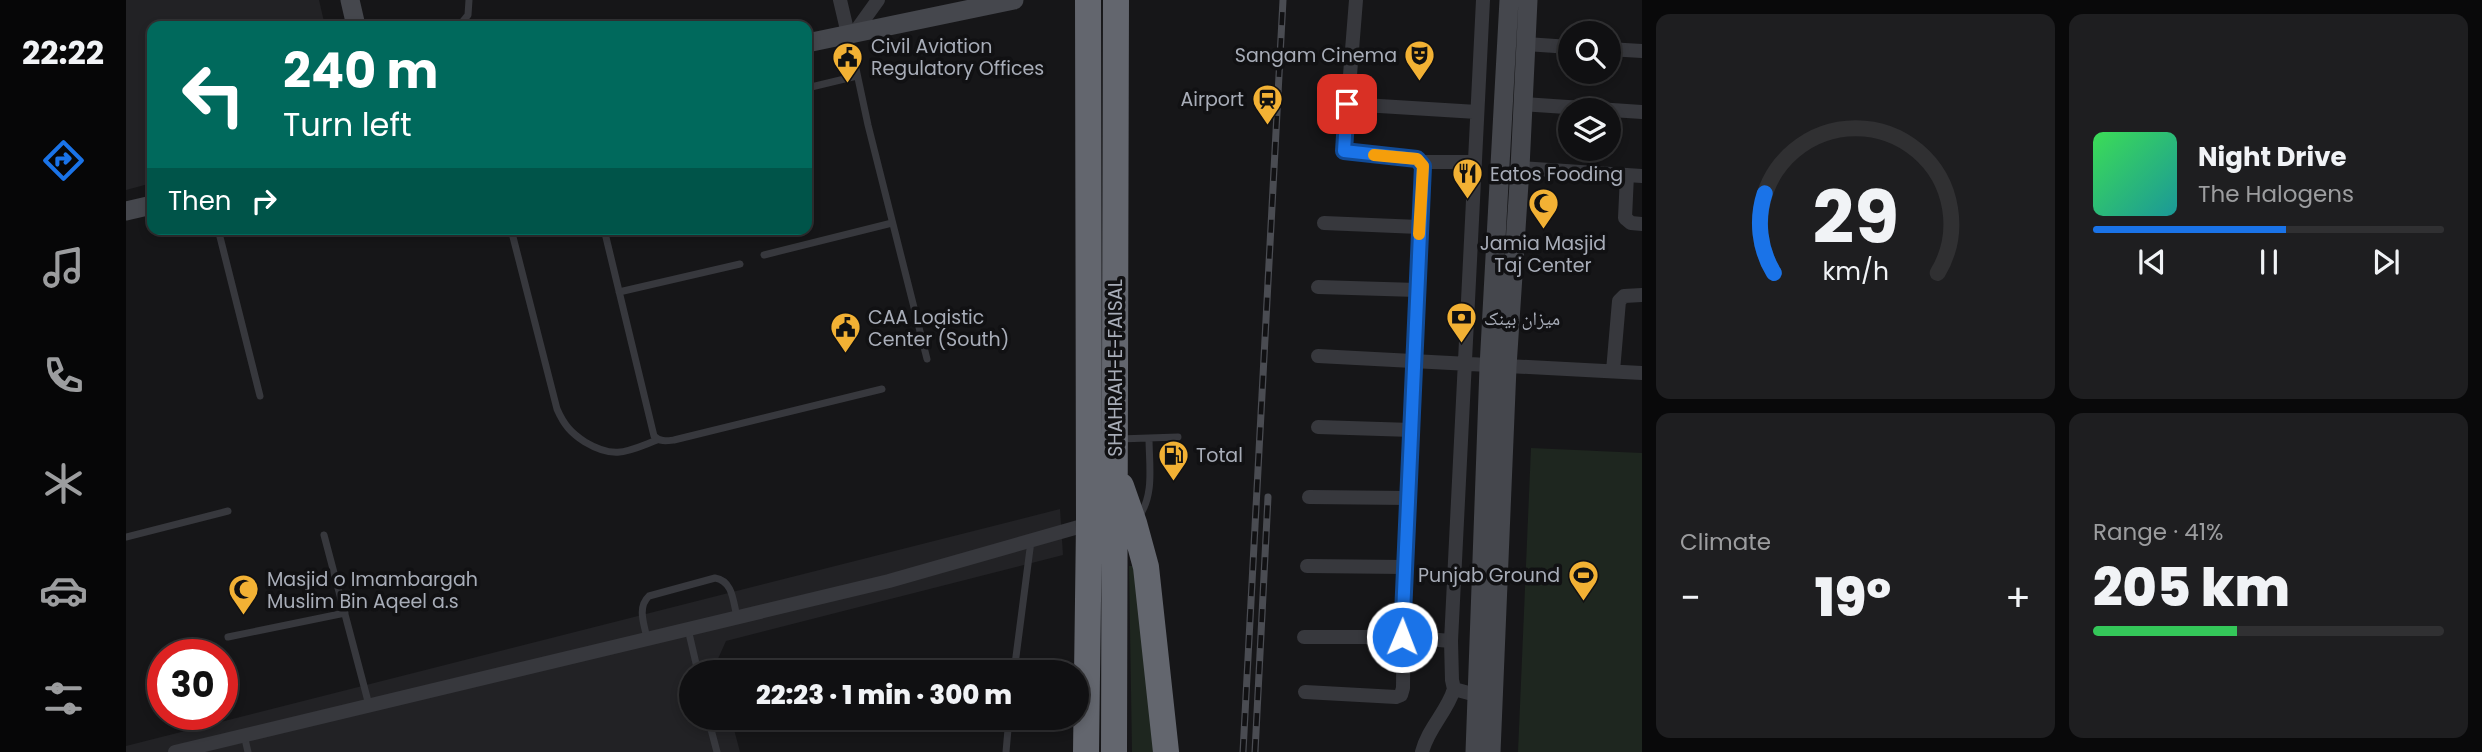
<!DOCTYPE html>
<meta charset="utf-8">
<style>
body{margin:0;font-family:Poppins,"Noto Naskh Arabic",sans-serif;background:#1e1e20;color:#f1f3f6;height:100vh;display:flex;flex-direction:column;font-size:26px;white-space:nowrap}
*{box-sizing:border-box;margin:0}
p{font-size:23px;color:#9c9d9f}
.icon{flex:none;width:38px;height:38px;fill:none;stroke:currentColor;stroke-width:2;stroke-linecap:round;stroke-linejoin:round}
.map{position:relative;flex:1;overflow:hidden}
.sheet{display:flex;flex-direction:column;gap:14px;padding:14px;background:#09090a;width:840px}
.sheet>*{flex:none}
.top-card{position:absolute;left:21px;top:21px;width:665px;height:214px;border-radius:14px;box-shadow:0 4px 10px #0003,0 0 0 2px #303032;background:#00695c;color:#fff;overflow:hidden}
.fabs{position:absolute;left:1432px;top:21px;display:grid;gap:14px}
.fabs a{display:grid;place-items:center;width:63px;height:63px;border-radius:50%;background:#101012;box-shadow:0 4px 10px #0003,0 0 0 2px #303032;font-size:35px}
.speed{position:absolute;left:21px;top:639px;display:flex;gap:14px;font-size:35px;font-weight:700;text-align:center}
.speed>*{display:grid;place-content:center;width:91px;height:91px;border-radius:50%;background:#101012;box-shadow:0 4px 10px #0003,0 0 0 2px #303032;line-height:1}
.speed .limit{border:10px solid #d22;background:#fff;color:#111}
.pin{position:absolute;display:grid;place-items:center;width:60px;height:60px;color:#fff;margin:-30px;border-radius:14px;box-shadow:0 4px 10px #0006}
.me{position:absolute;width:77px;margin:-38px;rotate:1deg;stroke-linejoin:round;filter:drop-shadow(0 0 5px #0008)}
.turn{display:flex;align-items:center;gap:24px;height:147px;padding:0 21px;font-size:32px}
.turn .icon{width:91px;height:91px;stroke-width:2.5}
.turn b{display:block;font-size:49px;line-height:60px}
.then{display:flex;align-items:center;height:66px;padding:0 21px;background:#0003;gap:14px;font-size:26px}
.big{font-size:52px;font-weight:800;line-height:1.1}
.sheet .widget{flex:1;display:flex;flex-direction:column;justify-content:center;gap:10px;min-width:0;padding:0 24px;border-radius:14px;background:#1e1e20}
.sheet .dial{align-items:center;gap:0}
.dial svg{height:182px;overflow:visible;fill:none;stroke:#303032;stroke-width:7;stroke-linecap:round;text-anchor:middle}
.dial text{fill:#f1f3f6;stroke:none}
.song{display:flex;align-items:center;gap:21px}
.cover{width:84px;height:84px;border-radius:10px;background:linear-gradient(135deg,hsl(130 70% 55%),hsl(180 70% 35%))}
.played{height:7px;border-radius:4px;background:linear-gradient(90deg,#1a73e8 55%,#303032 55%)}
.keys{display:flex;justify-content:space-around;direction:ltr}
.heat{display:flex;justify-content:space-between;align-items:center;font-size:38px;direction:ltr}
.charge{height:10px;border-radius:5px;background:linear-gradient(90deg,#34c759 41%,#303032 0)}
.sheet .tiles{flex:1;display:grid;gap:14px;grid-template-columns:repeat(2,1fr)}
.trip{position:absolute;left:553px;top:660px;width:410px;height:70px;border-radius:35px;background:#101012;box-shadow:0 4px 10px #0003,0 0 0 2px #303032;font-weight:800;line-height:70px;text-align:center}
main{display:flex;flex:1;min-height:0}
.tab-bar{display:flex;flex-direction:column;width:126px;justify-content:space-around;align-items:center;background:#060607;color:#9c9d9f}
.tab-bar .icon{width:49px;height:49px}
.tab-bar .current{color:#1a73e8}
.tab-bar b{font-size:32px;color:#f1f3f6}
.map>svg:first-child{display:block}
.built{fill:#222225}
.green{fill:#1e261f}
.lines{fill:none;stroke-linecap:round;stroke-linejoin:round}
.lane{stroke:#37383d;stroke-width:7}
.street{stroke:#37383d;stroke-width:14}
.secondary{stroke:#45474d;stroke-width:19}
.highway{stroke:#63666e;stroke-width:26}
.rail-casing{stroke:#4a4c52;stroke-width:7}
.rail{stroke:#111113;stroke-width:4.5;stroke-dasharray:13;stroke-linecap:butt}
.route-casing{stroke:#114b97;stroke-width:18}
.route{stroke:#1a73e8;stroke-width:12}
.slow{stroke:#f59e0b;stroke-width:12}
.labels{text-anchor:middle;dominant-baseline:central;stroke-width:7;stroke-linejoin:round;paint-order:stroke}
.poi-label{font-size:19px;fill:#a8adb8;stroke:#111113;text-anchor:start}
.street-label{font-size:19px;fill:#a8adb8;stroke:#111113}
</style>
<main>
<nav class="tab-bar">
<b>22:22</b>
<svg class="icon current" aria-label="directions" viewBox="0 0 24 24"><path d="M12 3l9 9-9 9-9-9zM9 14v-3h6M13 9l2 2-2 2"/></svg>
<svg class="icon" aria-label="music" viewBox="0 0 24 24"><path d="M9 18V5l10-2v13"/><circle cx="6" cy="18" r="3"/><circle cx="16" cy="16" r="3"/></svg>
<svg class="icon" aria-label="phone" viewBox="0 0 24 24"><path d="M5 4h4l2 5-3 2q2 4 5 5l2-3 5 2v4C11 20 4 13 5 4z"/></svg>
<svg class="icon" aria-label="climate" viewBox="0 0 24 24"><path d="M12 3v18M4 7l16 10M4 17L20 7"/></svg>
<svg class="icon" aria-label="car" viewBox="0 0 24 24"><path d="M5 17H2v-5l4-1 3-4h7l3 4 3 1v5h-3M9 17h6M6 11h13"/><circle cx="7" cy="17" r="2"/><circle cx="17" cy="17" r="2"/></svg>
<svg class="icon" aria-label="filters" viewBox="0 0 24 24"><path d="M4 7h16M4 17h16"/><circle cx="9" cy="7" r="2"/><circle cx="15" cy="17" r="2"/></svg>
</nav>
<div class="map">
<svg width="1516" height="752" viewBox="0 0 1516 752">
<rect width="100%" height="100%" fill="#161618"/>
<path class="built" d="M0,0H193L199,26H26V183L0,190Z
M934,509L937,555L600,641L591,661L594,672H565V718H605L614,752H0V746Z"/>
<path class="green" d="M1405,448L1516,453V752H1392Z
M1003,566H1014L1030,752H1006Z"/>
<g class="lines">
<path class="lane" d="M333,26L342,15L343,0
M723,36L742,125L801,359
M681,88L731,76
M92,229L134,396
M385,229L431,409C438,425 445,433 459,442C489,460 502,451 531,440
M478,229L528,436C534,442 540,441 548,440L756,389
M638,255L766,223
M493,292L614,264
M993,439L1052,437
M1012,518C1029,495 1023,465 1023,438
M198,535L243,705
M0,537L102,511
M562,629L572,672
M102,637L219,613
M521,638C518,624 511,607 523,596L589,578C607,581 607,601 611,617
M888,672L905,541
M582,718L591,752
M118,735L122,752
M880,752L883,718"/>
<path class="street" d="M714,0L722,34
M1230,0L1218,150L1220,152L1291,159L1294,162H1348
M729,32L752,0
M1400,44L1444,47
M1482,49L1516,51
M1221,104L1351,112
M1396,104L1516,112
M1394,168L1516,176
M1501,175L1499,218L1505,223L1516,224
M1198,223L1293,227
M1192,287L1291,290
M1192,356L1516,373
M1487,371L1493,301L1498,296L1516,295
M1192,427L1286,430
M1183,497L1282,498
M1181,566L1278,567
M1178,637H1276L1325,641
M1179,692L1270,697L1275,695L1277,688L1278,567L1297,166L1294,162
M1350,695L1328,689L1326,680L1325,641L1357,0
M49,752L763,581L963,524
M1296,752C1302,728 1321,712 1328,689"/>
<path class="secondary" d="M224,0L230,26
M681,43L888,0
M0,211L26,205
M1349,752L1363,367L1383,0
M1365,752L1381,367L1394,168L1402,0"/>
<path class="highway" d="M995,486L1008,523L1020,567L1040,752
M960,752L963,524L962,0
M988,752L990,0"/>
<defs>
<path id="rail" d="M1117,752L1157,0
M1129,752L1142,497"/>
</defs>
<use href="#rail" class="rail-casing"/>
<use href="#rail" class="rail"/>
</g>
<g class="lines">
<defs>
<path id="route" d="M1221,104L1218,151L1291,159L1297,166L1276,637"/>
</defs>
<use href="#route" class="route-casing"/>
<use href="#route" class="route"/>
<path class="slow" d="M1248,155L1291,159L1297,166L1293,234"/>
</g>
<defs>
<symbol id="theatre-pin" viewBox="-11 -11 22 30"><path d="M0 17L-7.5 6A9.5 9.5 0 1 1 7.5 6Z" fill="#f2b134" stroke="#111113"/><path d="M-5-5.5Q0-4 5-5.5V0Q5 5 0 6Q-5 5-5 0ZM-3.3-2.5H-1v1.5H-3.3ZM1-2.5H3.3v1.5H1ZM-2.8 1Q0 5.5 2.8 1Z" fill="#111"/></symbol>
<symbol id="civic-pin" viewBox="-11 -11 22 30"><path d="M0 17L-7.5 6A9.5 9.5 0 1 1 7.5 6Z" fill="#f2b134" stroke="#111113"/><path d="M-.6-6.5H3V-4.5H.6V-3L4-1V1h2V6H-6V1h2V-1L-.6-3ZM-1.2 2.5V6h2.4V2.5Z" fill="#111"/></symbol>
<symbol id="station-pin" viewBox="-11 -11 22 30"><path d="M0 17L-7.5 6A9.5 9.5 0 1 1 7.5 6Z" fill="#f2b134" stroke="#111113"/><path d="M-3-6H3Q5-6 5-4V2Q5 4 3 4L4.5 6H3L1.5 4h-3L-3 6H-4.5L-3 4Q-5 4-5 2V-4Q-5-6-3-6ZM-3.5-4v3h7v-3ZM-3.5 1v1.5H-2V1ZM2 1v1.5H3.5V1Z" fill="#111"/></symbol>
<symbol id="restaurant-pin" viewBox="-11 -11 22 30"><path d="M0 17L-7.5 6A9.5 9.5 0 1 1 7.5 6Z" fill="#f2b134" stroke="#111113"/><path d="M-5-6h1v4h1v-4h1v4h1v-4h1v5L-1.5 .5V6h-2V.5L-5-1ZM5-6V6H3V1.5H1.5Q1.5-4 5-6Z" fill="#111"/></symbol>
<symbol id="mosque-pin" viewBox="-11 -11 22 30"><path d="M0 17L-7.5 6A9.5 9.5 0 1 1 7.5 6Z" fill="#f2b134" stroke="#111113"/><path d="M3.5-4.9A6 6 0 1 0 3.5 4.9A5 5 0 1 1 3.5-4.9Z" fill="#111"/></symbol>
<symbol id="bank-pin" viewBox="-11 -11 22 30"><path d="M0 17L-7.5 6A9.5 9.5 0 1 1 7.5 6Z" fill="#f2b134" stroke="#111113"/><path d="M-6-4H6V4H-6ZM0-2.3a2.3 2.3 0 1 0 0 4.6a2.3 2.3 0 1 0 0-4.6Z" fill="#111"/></symbol>
<symbol id="fuel-pin" viewBox="-11 -11 22 30"><path d="M0 17L-7.5 6A9.5 9.5 0 1 1 7.5 6Z" fill="#f2b134" stroke="#111113"/><path d="M-5.5-6h7V0h2V4h1.3V-2.5L3-4.5l.8-.8L6-3V5H2.5V1h-1V6h-7ZM-4.2-4.7v3.2H.2V-4.7Z" fill="#111"/></symbol>
<symbol id="stadium-pin" viewBox="-11 -11 22 30"><path d="M0 17L-7.5 6A9.5 9.5 0 1 1 7.5 6Z" fill="#f2b134" stroke="#111113"/><path d="M0-5a6.5 5 0 1 0 0 10a6.5 5 0 1 0 0-10ZM-3.5-1.8h7v3.6h-7Z" fill="#111"/></symbol>
</defs>
<g fill-rule="evenodd">
<use href="#theatre-pin" x="1276" y="38" width="35" height="47"/>
<use href="#civic-pin" x="704" y="40" width="35" height="47"/>
<use href="#station-pin" x="1124" y="82" width="35" height="47"/>
<use href="#restaurant-pin" x="1324" y="156" width="35" height="47"/>
<use href="#mosque-pin" x="1400" y="186" width="35" height="47"/>
<use href="#bank-pin" x="1318" y="300" width="35" height="47"/>
<use href="#civic-pin" x="702" y="310" width="35" height="47"/>
<use href="#fuel-pin" x="1030" y="438" width="35" height="47"/>
<use href="#stadium-pin" x="1440" y="558" width="35" height="47"/>
<use href="#mosque-pin" x="100" y="572" width="35" height="47"/>
</g>
<g class="labels">
<g class="poi-label">
<text x="745" y="46">Civil Aviation<tspan x="745" dy="22">Regulatory Offices</tspan></text>
<text x="1271" y="55" text-anchor="end">Sangam Cinema</text>
<text x="1118" y="99" text-anchor="end">Airport</text>
<text x="1364" y="174">Eatos Fooding</text>
<text x="1417" y="243" text-anchor="middle">Jamia Masjid<tspan x="1417" dy="22">Taj Center</tspan></text>
<text x="742" y="317">CAA Logistic<tspan x="742" dy="22">Center (South)</tspan></text>
<text x="1358" y="318">میزان بینک</text>
<text x="1070" y="455">Total</text>
<text x="1434" y="575" text-anchor="end">Punjab Ground</text>
<text x="141" y="579">Masjid o Imambargah<tspan x="141" dy="22">Muslim Bin Aqeel a.s</tspan></text>
</g>
<g class="street-label">
<text transform="translate(989 368) rotate(-90)">SHAHRAH-E-FAISAL</text>
</g>
</g>
</svg>
<div class="fabs">
<a><svg class="icon" aria-label="search" viewBox="0 0 24 24"><circle cx="10" cy="10" r="6"/><path d="M15 15l6 6"/></svg></a>
<a><svg class="icon" aria-label="layers" viewBox="0 0 24 24"><path d="M12 4l9 5-9 5-9-5zM3 14l9 5 9-5"/></svg></a>
</div>
<div class="speed"><div class="limit">30</div></div>
<div class="pin" style="left:1221px;top:104px;background:#d93025"><svg class="icon" aria-label="arrive" viewBox="0 0 24 24"><path d="M6 21V4h12l-3 4 3 4H6"/></svg></div>
<svg class="me" style="left:1276px;top:637px" viewBox="-20 -20 40 40"><circle r="17" fill="#1a73e8" stroke="#fff" stroke-width="3"/><path d="M0-11L8 9 0 5-8 9z" fill="#fff"/></svg>
<div class="trip">22:23 · 1 min · 300 m</div>
<div class="top-card">
<div class="turn"><svg class="icon" aria-label="left" viewBox="0 0 24 24"><path d="M17 20v-9H6M10 6l-5 5 5 5"/></svg><div><b>240 m</b>Turn left</div></div>
<div class="then">Then<svg class="icon" aria-label="right" viewBox="0 0 24 24"><path d="M7 20v-9h11M14 6l5 5-5 5"/></svg></div>
</div>
</div>
<section class="sheet">
<div class="tiles">
<div class="widget dial"><svg viewBox="0 0 100 80">
<path d="M14 69A42 42 0 1 1 86 69"/>
<path d="M14 69A42 42 0 0 1 10 34" stroke="#1a73e8"/>
<text x="50" y="56" font-size="32" font-weight="700">29</text>
<text x="50" y="72" font-size="11">km/h</text>
</svg></div>
<div class="widget">
<div class="song"><i class="cover"></i><div><b>Night Drive</b><p>The Halogens</p></div></div>
<div class="played"></div>
<div class="keys"><svg class="icon" aria-label="previous" viewBox="0 0 24 24"><path d="M18 5L8 12l10 7zM5 5v14"/></svg><svg class="icon" aria-label="pause" viewBox="0 0 24 24"><path d="M8 5v14M16 5v14"/></svg><svg class="icon" aria-label="next" viewBox="0 0 24 24"><path d="M6 5l10 7-10 7zM19 5v14"/></svg></div>
</div>
<div class="widget"><p>Climate</p>
<div class="heat"><a>−</a><b class="big">19°</b><a>+</a></div>
</div>
<div class="widget"><p>Range · 41%</p><b class="big">205 km</b><div class="charge"></div></div>
</div>
</section>
</main>
